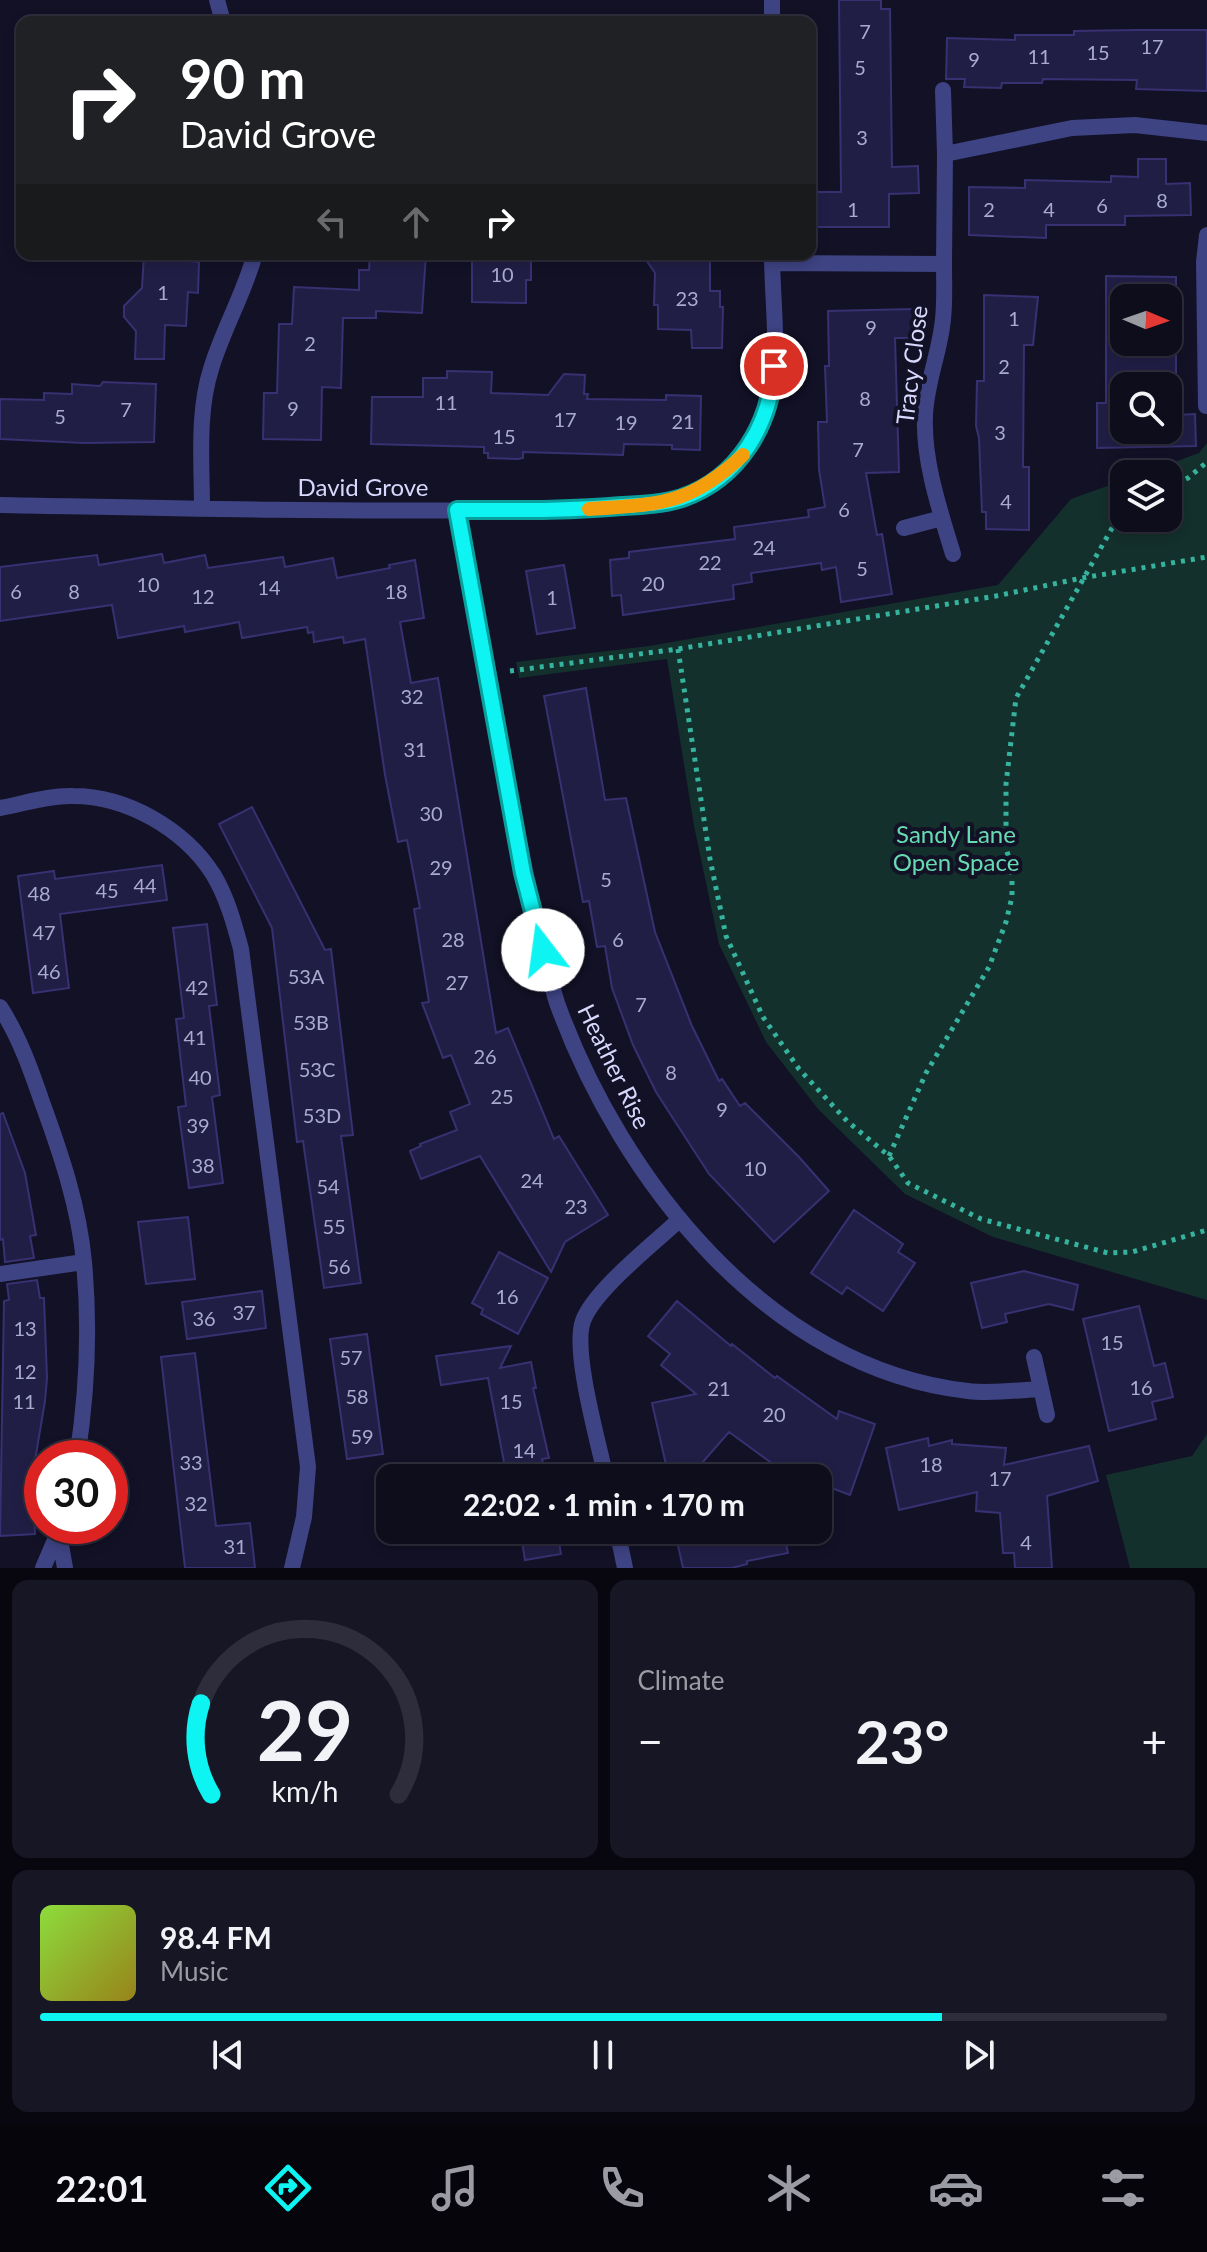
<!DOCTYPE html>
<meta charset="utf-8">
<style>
body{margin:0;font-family:Lato,sans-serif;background:#171625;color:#f1f3f6;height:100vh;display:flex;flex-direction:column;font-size:30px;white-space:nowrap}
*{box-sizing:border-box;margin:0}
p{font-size:26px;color:#9b9ca3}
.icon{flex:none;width:44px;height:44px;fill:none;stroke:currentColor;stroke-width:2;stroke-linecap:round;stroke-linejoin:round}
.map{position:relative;height:1568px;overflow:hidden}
.drawer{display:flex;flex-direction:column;gap:12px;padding:12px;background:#08070f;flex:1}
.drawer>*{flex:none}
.banner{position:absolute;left:16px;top:16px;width:800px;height:244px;border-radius:16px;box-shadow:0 4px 12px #0003,0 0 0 2px #2e2d3b;background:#202124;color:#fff;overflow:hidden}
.needle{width:52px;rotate:92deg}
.controls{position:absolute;left:1110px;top:284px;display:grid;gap:16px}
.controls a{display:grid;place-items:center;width:72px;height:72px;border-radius:16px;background:#0e0d1c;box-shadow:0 4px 12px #0003,0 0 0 2px #2e2d3b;font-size:40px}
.speed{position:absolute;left:24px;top:1440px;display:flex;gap:16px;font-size:40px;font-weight:700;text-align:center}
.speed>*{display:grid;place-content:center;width:104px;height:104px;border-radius:50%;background:#0e0d1c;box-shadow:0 4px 12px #0003,0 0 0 2px #2e2d3b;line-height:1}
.speed .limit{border:12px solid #d22;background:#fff;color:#111}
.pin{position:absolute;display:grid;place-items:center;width:68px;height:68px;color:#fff;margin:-34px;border:4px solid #fff;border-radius:50%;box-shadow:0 2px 8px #0007}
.me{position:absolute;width:88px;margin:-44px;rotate:345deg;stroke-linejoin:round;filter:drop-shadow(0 0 6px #0008)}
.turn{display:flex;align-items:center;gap:28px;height:168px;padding:0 32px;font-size:36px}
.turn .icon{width:104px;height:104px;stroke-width:2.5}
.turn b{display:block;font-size:56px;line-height:68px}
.lanes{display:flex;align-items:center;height:76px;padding:0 32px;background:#0003;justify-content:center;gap:40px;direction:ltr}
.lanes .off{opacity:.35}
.big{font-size:60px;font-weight:700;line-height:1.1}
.drawer .tile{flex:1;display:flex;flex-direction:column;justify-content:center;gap:12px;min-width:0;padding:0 28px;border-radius:16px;background:#171625}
.drawer .dial{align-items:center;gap:0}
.dial svg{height:208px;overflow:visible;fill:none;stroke:#2e2d3b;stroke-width:7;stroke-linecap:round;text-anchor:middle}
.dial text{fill:#f1f3f6;stroke:none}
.song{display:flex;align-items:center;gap:24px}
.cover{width:96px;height:96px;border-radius:12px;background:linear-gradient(135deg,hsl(90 70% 55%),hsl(50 70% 35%))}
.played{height:8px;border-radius:4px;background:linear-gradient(90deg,#0df4f2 80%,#2e2d3b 80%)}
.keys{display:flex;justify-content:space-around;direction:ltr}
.heat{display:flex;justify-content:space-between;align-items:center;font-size:44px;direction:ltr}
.drawer .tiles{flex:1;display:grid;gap:12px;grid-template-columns:1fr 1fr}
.tile:last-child{grid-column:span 2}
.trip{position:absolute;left:376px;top:1464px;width:456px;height:80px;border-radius:16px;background:#0e0d1c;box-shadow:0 4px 12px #0003,0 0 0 2px #2e2d3b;font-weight:700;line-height:80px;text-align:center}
.menu{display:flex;height:128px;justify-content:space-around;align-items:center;background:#06050b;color:#9b9ca3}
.menu .icon{width:56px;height:56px}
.menu .active{color:#0df4f2}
.menu b{font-size:36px;color:#f1f3f6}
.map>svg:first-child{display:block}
.green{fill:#14302c}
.building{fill:#211e46;stroke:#373171;stroke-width:2;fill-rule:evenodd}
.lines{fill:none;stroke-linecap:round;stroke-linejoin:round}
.path{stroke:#36b39e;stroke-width:5;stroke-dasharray:4 6;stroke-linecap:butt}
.minor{stroke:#3e4383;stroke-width:16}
.route-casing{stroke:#089f9d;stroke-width:20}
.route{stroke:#0df4f2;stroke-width:14}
.slow{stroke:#f59e0b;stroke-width:14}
.labels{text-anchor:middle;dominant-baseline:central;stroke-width:8;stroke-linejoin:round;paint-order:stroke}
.number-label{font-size:20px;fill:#aaaacf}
.street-label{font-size:24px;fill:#d8d8fd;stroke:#121126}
.park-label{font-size:24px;fill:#66dbb1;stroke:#121126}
</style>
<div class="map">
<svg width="1207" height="1568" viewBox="0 0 1207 1568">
<rect width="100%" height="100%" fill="#121126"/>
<path class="green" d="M1207,443V1300L993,1237L905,1194L818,1109L766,1042L719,944L694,826L667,659L519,678L516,662L649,646L998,585L1071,499L1124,480V518H1168V474H1142L1199,453Z
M1207,1434V1568H1130L1106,1475L1192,1456Z"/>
<path class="building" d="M839,0H881V9H890L892,167L918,166L919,193L889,194V227H817V192H841Z
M1136,30H1207V91L1136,89L1137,80L1043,79L1042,83H1002L1001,88L964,87L965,79H946L947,38L1015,40V35H1074V31Z
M1138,159H1166V184L1190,183L1191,215L1125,216V225H1046V238L969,235V187L1025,188V180L1111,182V176L1138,177Z
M144,254H189V261L199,262L198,293L188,292L186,326L165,325L164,359H135L136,331L124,317V306L142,288Z
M370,254H426L422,313L376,311V318H343L341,388L322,387L321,440L263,439L264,393H277L279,324H292L294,287L359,290V270H369Z
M472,254H531V280H526V303L472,302Z
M642,254H710V291H720V307H723L722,348H692L691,330L658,329V305H654L655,273Z
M1106,276L1176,277V415L1195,414L1196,446L1097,448V403H1106ZM1124,298H1168V342H1124ZM1124,386H1168V430H1124Z
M984,295L1038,297L1033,345H1024L1023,467H1029V530L986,529V512H982L979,438L976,426L977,381H984Z
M913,309V338H895L899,472L866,473L877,535L882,534L892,594L841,602L836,567L822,570L821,563L751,573L752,582L733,585L734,599L623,615L621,595L612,596L610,560L629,558V552L735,539L734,527L809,517L808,510L825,507L819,470L818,422H827L825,366H829L828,311Z
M447,371L492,372L491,393L548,395L564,374L585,375L584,394H588L587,399L666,400V395L701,396L700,450L672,449V445L624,444L623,455L523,452V458L518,459L488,458V453H484V447L371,444L372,397H423V378H447Z
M103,382L156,384L154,442L84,443L0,439V399L44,400V393L72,394V384L100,386Z
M162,554L164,563L205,555L208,568L283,557L285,567L333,558L337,578L390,568L389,565L415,560L424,618L400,622L411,683L438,678L496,1033L508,1028L554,1139L559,1136L608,1215L565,1242L551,1272L480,1156L421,1179L410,1151L421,1146L420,1144L457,1130L450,1112L470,1104L451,1055L443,1058L422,1003L429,1002L414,909L420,908L407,840L398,842L385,775L365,639L344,643L343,637L314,642L313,632L308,633L307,627L242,638L239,622L185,632L184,626L118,638L112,605L0,621V567L97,555L99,565Z
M564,565L575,628L537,634L526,571Z
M586,688L605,800L626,798L655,932L692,1026L719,1081L722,1079L740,1106L745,1103L799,1157L829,1191L774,1242L709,1174L656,1092L633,1045L612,988L605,946L597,947L589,901L583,902L544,696Z
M252,807L325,950L331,949L353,1135L341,1136L361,1283L324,1288L303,1141L297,1142L272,928L219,824Z
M162,865L167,900L60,914L69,988L33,993L18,876L54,871L55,879Z
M207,924L217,1005L209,1006L220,1095L212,1097L223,1183L189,1188L178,1107L186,1106L176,1019L184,1018L173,928Z
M3,1113L25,1173L36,1235L30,1236L34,1258L5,1262L3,1239L0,1240V1114Z
M854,1210L903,1244L898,1252L915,1263L883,1311L847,1287L842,1294L811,1273Z
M188,1217L195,1279L146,1284L138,1222Z
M499,1252L548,1278L518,1334L481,1314L483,1309L472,1303Z
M1024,1271L1078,1285L1073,1310L1049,1304L1005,1314L1007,1322L982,1328L971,1283Z
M37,1280L40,1298H44L47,1378L45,1401L32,1478L35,1534L0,1536L4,1301L9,1300L7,1284Z
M262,1291L266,1328L187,1339L182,1302Z
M677,1301L731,1346L732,1344L775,1378L777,1376L837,1419L839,1411L875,1424L850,1495L818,1483V1478L773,1464L729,1432L701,1464L704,1478H669L652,1403L696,1394L661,1365L670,1354L648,1336Z
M1139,1306L1154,1366L1165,1363L1173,1397L1152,1402L1156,1419L1109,1431L1083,1319Z
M367,1334L383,1454L347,1459L330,1339Z
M511,1346L500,1368L531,1362L536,1388H533L549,1458L542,1459L546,1478H507L488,1378L441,1385L436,1356Z
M195,1353L216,1526L250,1523L255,1568H185L161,1357Z
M928,1438L929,1446L952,1440V1444L1006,1448L1004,1465L1089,1446L1098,1481L1047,1496L1052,1568H1015L1014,1553H1003L1000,1513L976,1511L977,1492L899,1510L886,1448Z
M520,1530H557L561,1554L525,1560Z
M682,1530H783L788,1553L747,1561V1564L732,1568H683L677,1541L685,1540Z"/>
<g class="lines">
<path class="path" d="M1168,488L1188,478L1207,462
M678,649L710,859L726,936L763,1017L799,1069L847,1121L889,1156L908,1183L981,1219L1108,1253L1132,1252L1207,1230
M510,671L678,649L996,596L1082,578L1207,557
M889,1156L926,1073L989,967L1006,922L1012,897V869L1006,848V784L1016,698L1120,514L1124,512"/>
<path class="minor" d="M217,0L223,22
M772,0V22
M943,90L945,154
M772,263L944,264L945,154L1072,128L1135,125L1207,133
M944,264C944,282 945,301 943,319C940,352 926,383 925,416C923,461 940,511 953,554
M1206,406L1204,262L1207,235
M0,505C160,508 320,512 480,510C529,510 577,510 626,506C644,504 662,504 680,498C702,492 729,472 744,454C789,398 772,320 772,254
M202,509C202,463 197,413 211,369C223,329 244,294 255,254
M457,510C473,594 490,677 504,760C515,823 526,883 542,944C547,964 551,984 557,1003C621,1180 769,1369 968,1391C992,1394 1017,1390 1041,1389
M904,528L942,518
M0,808C23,804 49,795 73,796C127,796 184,829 213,874C227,897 234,923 241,949L308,1467L304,1517L292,1568
M0,1007C19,1036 31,1070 42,1102C61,1154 79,1207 84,1262C90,1327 87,1394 77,1458
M0,1274L84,1262
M1034,1357L1047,1415
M606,1478C599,1444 572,1351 583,1321C594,1290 655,1243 680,1219
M617,1530L625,1568
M59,1534L65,1568
M43,1568L61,1526"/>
</g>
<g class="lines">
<defs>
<path id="route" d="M543,950L523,873L457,510C512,510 567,511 622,506C642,505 663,504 682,498C739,478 771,424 774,366"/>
</defs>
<use href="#route" class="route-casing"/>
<use href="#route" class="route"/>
<path class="slow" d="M589,509C659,504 689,506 743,455"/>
</g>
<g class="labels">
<g class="number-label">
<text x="865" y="31">7</text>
<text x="1152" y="46">17</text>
<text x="1098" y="52">15</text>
<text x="1039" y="56">11</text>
<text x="974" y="59">9</text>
<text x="860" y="67">5</text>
<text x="862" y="137">3</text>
<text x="1162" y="200">8</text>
<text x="1102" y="205">6</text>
<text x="853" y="209">1</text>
<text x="989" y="209">2</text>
<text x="1049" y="209">4</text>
<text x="502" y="274">10</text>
<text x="163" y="292">1</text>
<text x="687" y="298">23</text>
<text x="1014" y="318">1</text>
<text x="871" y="327">9</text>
<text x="310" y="343">2</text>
<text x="1004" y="366">2</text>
<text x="865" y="398">8</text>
<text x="446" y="402">11</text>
<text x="293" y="408">9</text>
<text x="126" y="409">7</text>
<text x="60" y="416">5</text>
<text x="565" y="419">17</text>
<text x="683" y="421">21</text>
<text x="626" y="422">19</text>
<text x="1000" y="432">3</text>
<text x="504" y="436">15</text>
<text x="858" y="449">7</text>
<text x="1006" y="501">4</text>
<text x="844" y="509">6</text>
<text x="764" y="547">24</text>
<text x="710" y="562">22</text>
<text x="862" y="568">5</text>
<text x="653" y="583">20</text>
<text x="148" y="584">10</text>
<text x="269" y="587">14</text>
<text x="16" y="591">6</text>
<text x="74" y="591">8</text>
<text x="396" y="591">18</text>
<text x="203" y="596">12</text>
<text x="552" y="597">1</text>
<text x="412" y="696">32</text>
<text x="415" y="749">31</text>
<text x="431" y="813">30</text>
<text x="441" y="867">29</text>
<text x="606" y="879">5</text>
<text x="145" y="885">44</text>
<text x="107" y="890">45</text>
<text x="39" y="893">48</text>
<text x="44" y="932">47</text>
<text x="453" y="939">28</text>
<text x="618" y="939">6</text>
<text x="49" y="971">46</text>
<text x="306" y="976">53A</text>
<text x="457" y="982">27</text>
<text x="197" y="987">42</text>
<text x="641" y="1004">7</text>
<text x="311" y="1022">53B</text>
<text x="195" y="1037">41</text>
<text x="485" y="1056">26</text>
<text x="317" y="1069">53C</text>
<text x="671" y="1072">8</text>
<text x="200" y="1077">40</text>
<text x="502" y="1096">25</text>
<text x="722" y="1109">9</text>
<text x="322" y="1115">53D</text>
<text x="198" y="1125">39</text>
<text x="203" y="1165">38</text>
<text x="755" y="1168">10</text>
<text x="532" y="1180">24</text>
<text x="328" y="1186">54</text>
<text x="576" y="1206">23</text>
<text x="334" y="1226">55</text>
<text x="339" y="1266">56</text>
<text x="507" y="1296">16</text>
<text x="244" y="1312">37</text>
<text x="204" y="1318">36</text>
<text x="25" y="1328">13</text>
<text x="1112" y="1342">15</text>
<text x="351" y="1357">57</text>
<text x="25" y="1371">12</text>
<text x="1141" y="1387">16</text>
<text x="719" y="1388">21</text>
<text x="357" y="1396">58</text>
<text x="24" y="1401">11</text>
<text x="511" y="1401">15</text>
<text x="774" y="1414">20</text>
<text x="362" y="1436">59</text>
<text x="524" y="1450">14</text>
<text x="191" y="1462">33</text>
<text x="931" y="1464">18</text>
<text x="1000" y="1478">17</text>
<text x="196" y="1503">32</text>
<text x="1026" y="1542">4</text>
<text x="235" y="1546">31</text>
</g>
<g class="street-label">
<text transform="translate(911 365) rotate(-83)">Tracy Close</text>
<text x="363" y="486">David Grove</text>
<text transform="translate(615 1066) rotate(64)">Heather Rise</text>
</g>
<g class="park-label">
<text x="956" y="833">Sandy Lane<tspan x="956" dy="28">Open Space</tspan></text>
</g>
</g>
</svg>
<div class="controls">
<a><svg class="needle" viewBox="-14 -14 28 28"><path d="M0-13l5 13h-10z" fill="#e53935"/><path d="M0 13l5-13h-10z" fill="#9b9ca3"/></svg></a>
<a><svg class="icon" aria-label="search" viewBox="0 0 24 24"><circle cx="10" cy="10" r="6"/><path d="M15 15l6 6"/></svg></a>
<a><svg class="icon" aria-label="layers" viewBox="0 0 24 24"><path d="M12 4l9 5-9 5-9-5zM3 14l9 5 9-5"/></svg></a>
</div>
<div class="speed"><div class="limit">30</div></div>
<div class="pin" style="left:774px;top:366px;background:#d93025"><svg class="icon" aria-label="arrive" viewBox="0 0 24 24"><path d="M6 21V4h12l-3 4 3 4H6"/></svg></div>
<svg class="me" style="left:543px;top:950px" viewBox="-20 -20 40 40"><circle r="19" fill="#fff"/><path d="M0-13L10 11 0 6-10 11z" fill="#0df4f2"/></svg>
<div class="trip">22:02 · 1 min · 170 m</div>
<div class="banner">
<div class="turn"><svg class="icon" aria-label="right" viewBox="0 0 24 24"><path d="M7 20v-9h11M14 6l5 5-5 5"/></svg><div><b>90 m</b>David Grove</div></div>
<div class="lanes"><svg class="icon off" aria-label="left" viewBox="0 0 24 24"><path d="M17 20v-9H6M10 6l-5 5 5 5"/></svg><svg class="icon off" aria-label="ahead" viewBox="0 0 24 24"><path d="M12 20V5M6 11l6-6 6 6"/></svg><svg class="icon" aria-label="right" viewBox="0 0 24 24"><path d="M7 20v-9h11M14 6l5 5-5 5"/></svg></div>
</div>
</div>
<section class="drawer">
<div class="tiles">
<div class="tile dial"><svg viewBox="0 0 100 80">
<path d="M14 69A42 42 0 1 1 86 69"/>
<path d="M14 69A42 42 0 0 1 10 34" stroke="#0df4f2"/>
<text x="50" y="56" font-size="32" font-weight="700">29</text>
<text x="50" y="72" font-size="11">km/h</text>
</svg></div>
<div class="tile"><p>Climate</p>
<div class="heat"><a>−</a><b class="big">23°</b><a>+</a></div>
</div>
<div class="tile">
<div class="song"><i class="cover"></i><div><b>98.4 FM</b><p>Music</p></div></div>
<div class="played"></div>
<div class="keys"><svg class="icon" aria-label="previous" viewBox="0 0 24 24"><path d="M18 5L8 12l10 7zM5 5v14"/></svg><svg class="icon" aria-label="pause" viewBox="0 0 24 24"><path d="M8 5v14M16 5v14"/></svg><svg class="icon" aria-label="next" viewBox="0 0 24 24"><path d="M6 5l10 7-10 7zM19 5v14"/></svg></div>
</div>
</div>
</section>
<nav class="menu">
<b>22:01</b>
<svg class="icon active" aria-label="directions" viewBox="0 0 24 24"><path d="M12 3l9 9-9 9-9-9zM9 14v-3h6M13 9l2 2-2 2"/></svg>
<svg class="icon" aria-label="music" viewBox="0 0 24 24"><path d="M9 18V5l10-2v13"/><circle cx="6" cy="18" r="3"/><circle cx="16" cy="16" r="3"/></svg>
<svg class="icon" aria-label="phone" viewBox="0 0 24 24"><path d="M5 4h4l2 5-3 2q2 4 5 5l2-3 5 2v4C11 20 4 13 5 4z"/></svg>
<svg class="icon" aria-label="climate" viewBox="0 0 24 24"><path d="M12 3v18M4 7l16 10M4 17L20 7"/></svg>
<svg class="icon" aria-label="car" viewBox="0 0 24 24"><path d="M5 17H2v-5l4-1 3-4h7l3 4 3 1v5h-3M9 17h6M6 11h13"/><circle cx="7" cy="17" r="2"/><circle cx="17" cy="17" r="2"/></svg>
<svg class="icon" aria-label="filters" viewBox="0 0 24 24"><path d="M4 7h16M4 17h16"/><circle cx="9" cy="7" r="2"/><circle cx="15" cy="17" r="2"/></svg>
</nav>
